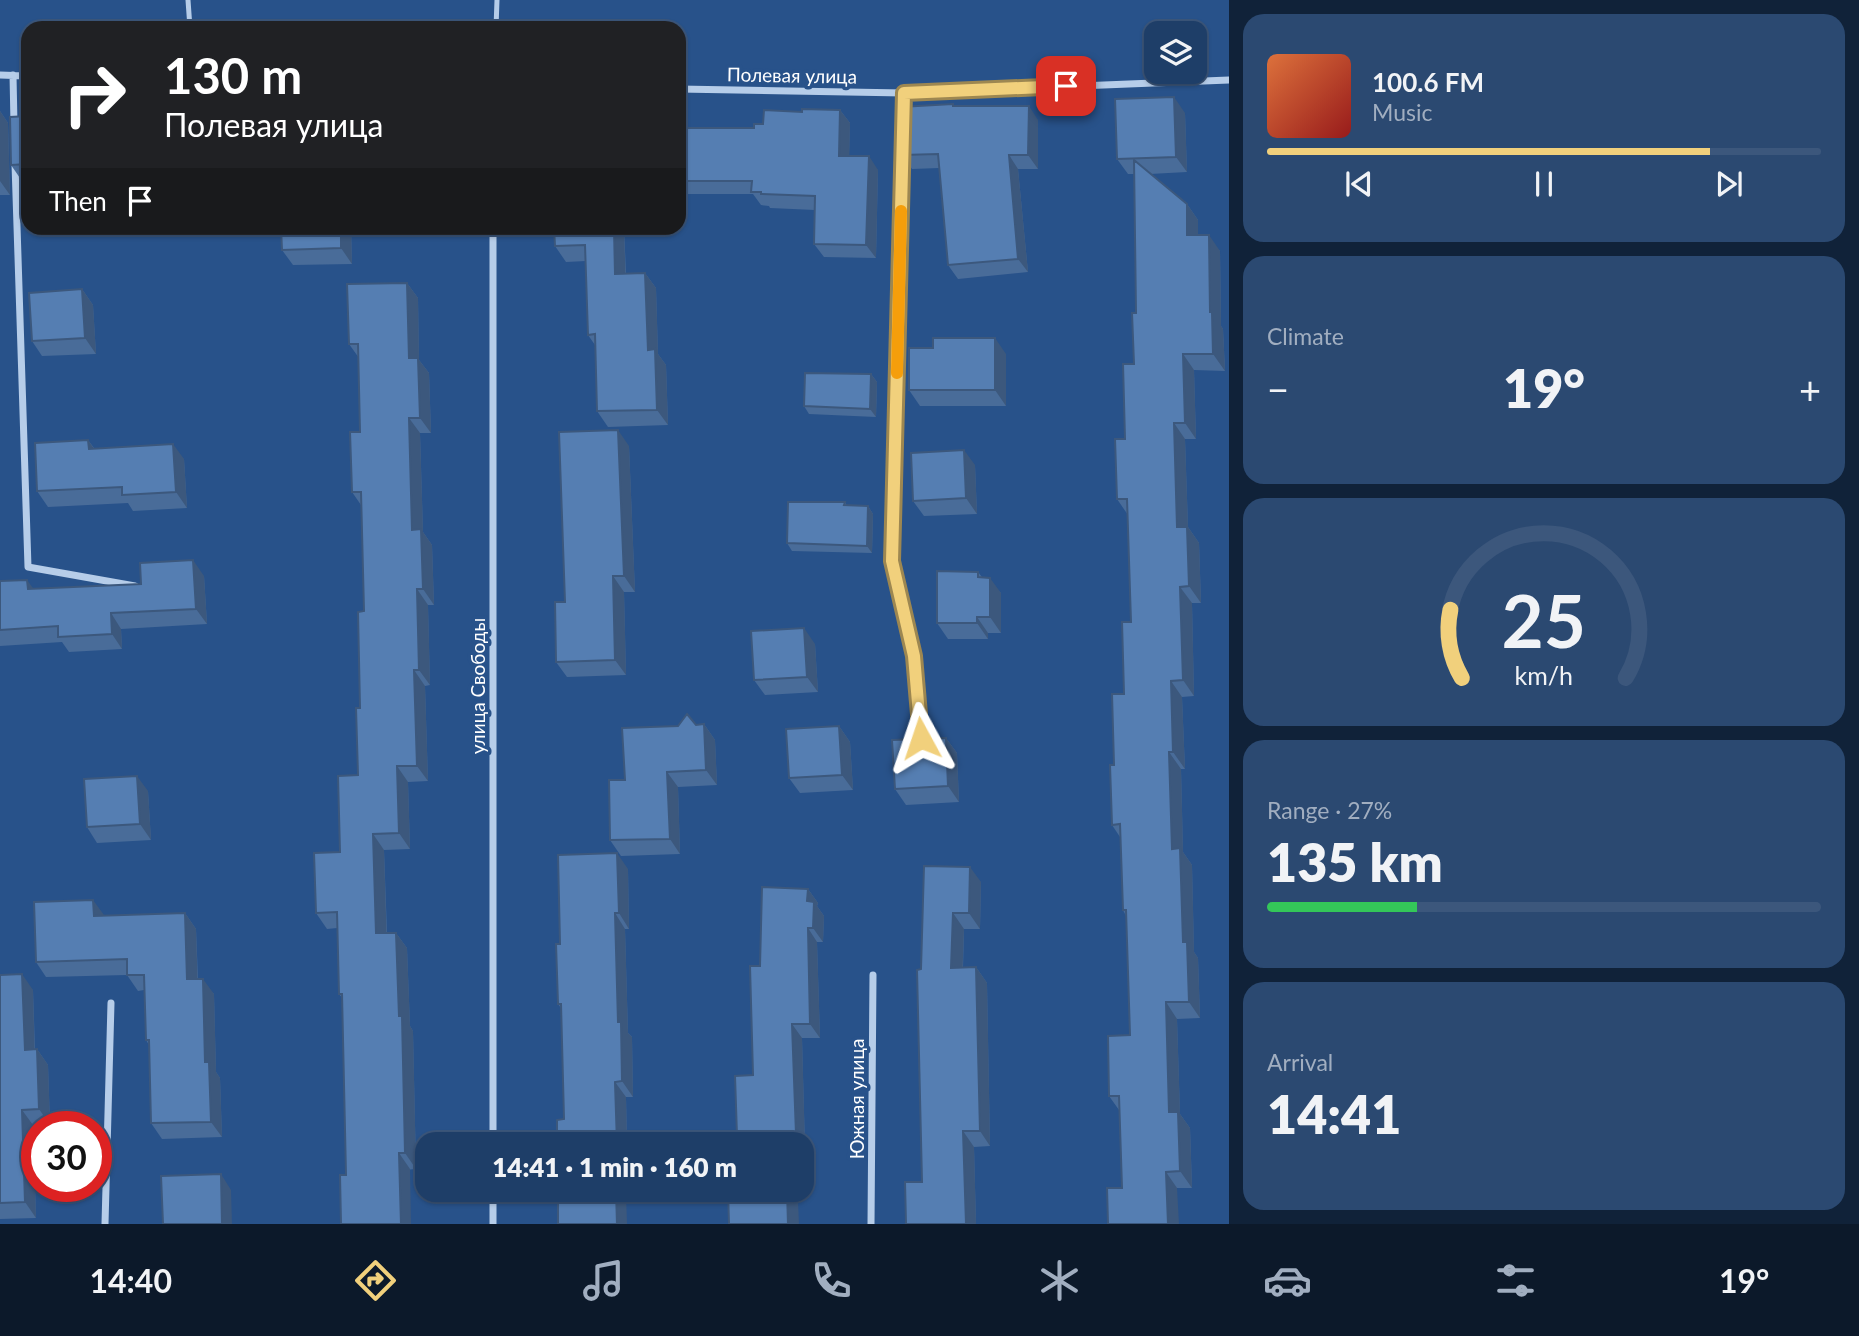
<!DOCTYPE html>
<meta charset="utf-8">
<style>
body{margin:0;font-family:Lato,sans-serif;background:#2b4971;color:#f1f3f6;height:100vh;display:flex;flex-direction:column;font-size:26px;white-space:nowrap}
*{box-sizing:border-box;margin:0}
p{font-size:23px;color:#a1aec0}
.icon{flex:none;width:38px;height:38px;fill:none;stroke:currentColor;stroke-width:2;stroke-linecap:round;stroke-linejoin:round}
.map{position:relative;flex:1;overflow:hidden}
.details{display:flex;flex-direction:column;gap:14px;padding:14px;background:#102239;width:630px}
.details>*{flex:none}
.top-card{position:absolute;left:21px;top:21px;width:665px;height:214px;border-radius:21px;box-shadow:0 2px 5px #0004,0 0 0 2px #3c577c;background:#202124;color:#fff;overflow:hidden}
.controls{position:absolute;left:1144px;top:21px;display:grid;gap:14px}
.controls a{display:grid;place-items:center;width:63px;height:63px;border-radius:14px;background:#1e3e68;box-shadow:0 2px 5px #0004,0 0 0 2px #3c577c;font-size:35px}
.speed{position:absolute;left:21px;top:1111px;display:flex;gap:14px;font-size:35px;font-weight:700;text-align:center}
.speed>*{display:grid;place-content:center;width:91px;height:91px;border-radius:50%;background:#1e3e68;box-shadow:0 2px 5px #0004,0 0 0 2px #3c577c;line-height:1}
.speed .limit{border:10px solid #d22;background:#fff;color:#111}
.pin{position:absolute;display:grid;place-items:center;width:60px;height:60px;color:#fff;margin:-30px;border-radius:14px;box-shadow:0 4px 10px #0006}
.me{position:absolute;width:77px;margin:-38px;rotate:355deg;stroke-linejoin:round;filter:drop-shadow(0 0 5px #0008)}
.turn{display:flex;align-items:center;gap:24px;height:147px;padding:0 28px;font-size:32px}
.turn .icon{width:91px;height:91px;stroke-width:2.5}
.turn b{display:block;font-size:49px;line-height:60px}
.then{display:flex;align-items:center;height:66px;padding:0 28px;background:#0003;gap:14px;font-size:26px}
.big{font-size:52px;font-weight:800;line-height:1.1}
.details .tile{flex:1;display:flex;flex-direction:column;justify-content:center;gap:10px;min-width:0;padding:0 24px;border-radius:21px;background:#2b4971}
.details .dial{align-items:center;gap:0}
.dial svg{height:182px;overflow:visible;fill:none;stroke:#3c577c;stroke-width:7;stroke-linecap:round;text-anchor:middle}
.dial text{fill:#f1f3f6;stroke:none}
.song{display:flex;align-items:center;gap:21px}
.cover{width:84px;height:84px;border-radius:10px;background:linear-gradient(135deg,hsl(20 70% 55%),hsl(0 70% 35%))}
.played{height:7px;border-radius:4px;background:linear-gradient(90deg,#f1d07c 80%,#3c577c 80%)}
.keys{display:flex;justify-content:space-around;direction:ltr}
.heat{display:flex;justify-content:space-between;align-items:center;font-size:38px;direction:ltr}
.charge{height:10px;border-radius:5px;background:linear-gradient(90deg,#34c759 27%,#3c577c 0)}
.trip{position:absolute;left:415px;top:1132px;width:399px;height:70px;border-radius:21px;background:#1e3e68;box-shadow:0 2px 5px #0004,0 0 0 2px #3c577c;font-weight:800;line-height:70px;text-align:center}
.tabs{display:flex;height:112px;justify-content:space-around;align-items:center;background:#0c192a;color:#a1aec0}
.tabs .icon{width:49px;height:49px}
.tabs .on{color:#f1d07c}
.tabs b{font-size:32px;color:#f1f3f6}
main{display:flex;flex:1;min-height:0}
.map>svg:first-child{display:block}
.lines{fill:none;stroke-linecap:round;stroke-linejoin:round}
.service{stroke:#b6cde9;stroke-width:5}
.minor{stroke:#b6cde9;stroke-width:7}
.wall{fill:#496c99}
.shaded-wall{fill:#3c587d}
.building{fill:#557eb2;stroke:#3c587d;stroke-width:2}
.route-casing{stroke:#9d8751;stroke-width:18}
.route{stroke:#f1d07c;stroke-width:12}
.slow{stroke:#f59e0b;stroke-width:12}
.labels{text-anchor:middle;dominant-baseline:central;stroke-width:7;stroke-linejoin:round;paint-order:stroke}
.street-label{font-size:19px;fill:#fff;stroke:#28528a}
</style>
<main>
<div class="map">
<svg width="1229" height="1224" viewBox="0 0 1229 1224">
<rect width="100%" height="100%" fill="#28528a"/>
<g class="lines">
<path class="service" d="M188,0L190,28
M496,28L497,0"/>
<path class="minor" d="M0,75L28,76
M13,75L14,124
M679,89L904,93L1229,80
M903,116L904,93
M903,146L892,561L914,656L921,738
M15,164L28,567L135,586
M493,1144V228
M105,1224L111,1003
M493,1224V1190
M871,1224L873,975"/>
</g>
<path class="wall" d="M953,104L955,106L1038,120V169H1018L1028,272L958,279L948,265L939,168L912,169L902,155Z
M840,110L850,123L849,156L878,170L876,258L824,257L814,244L815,210L770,208L769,206L761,205L753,194H679V128H754L802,112Z
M0,111L8,123L10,195H0Z
M1185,113L1187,172L1150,174L1187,204L1198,220V235L1220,251L1221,326L1223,329L1225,371L1194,370L1196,439H1185L1188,527L1199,543L1201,603H1192L1194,696L1182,697L1185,769H1181L1183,852L1192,865L1194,952L1198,958L1200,1018L1177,1019L1180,1114L1190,1128L1192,1188H1122L1119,1110L1109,1096L1130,1035L1126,916L1123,910L1120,837L1112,825L1114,765L1124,694L1131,622L1128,515L1117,499L1125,439L1134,364L1136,313L1135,174H1128L1117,159Z
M28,116V181H22L11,165Z
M351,228L352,264L293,265L282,250Z
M554,228H624L626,273H645L656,288L658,354L666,365L668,425L608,427L597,411L595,345L588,335L586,261L566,262L555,246Z
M407,283L418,298L419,360L429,373L431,433H420L423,532L432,545L434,605H428L430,685L425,686L428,781L408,782L410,849L384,850L387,933H396L407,948L410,1026L413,1031L416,1169L346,1175L343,999L339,994L337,928L327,929L316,913L340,852L358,775L364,611L361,505L352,492L360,432L359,358L349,344Z
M82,289L93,305L96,354L42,356L32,341Z
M1006,354V406H920L909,390Z
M871,374L877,382L876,417L809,414L804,406Z
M88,440L94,448L184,459L187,508L133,511L128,503L48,507L37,491Z
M629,446L635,592H624L626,675L567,677L556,662L565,602Z
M975,465L977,514L924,516L913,501Z
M845,502L847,506H868L873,514L872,553L792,551L787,543Z
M978,572L982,577L1001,593V633H988V639H948L937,623Z
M204,576L207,624L121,629L122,649L69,652L62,642L0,646V581L34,589L141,584Z
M815,644L818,692L765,695L754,680Z
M704,724L715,740L717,785L678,787L680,854L621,856L610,840L625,780L696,725Z
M839,726L850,742L853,790L800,793L789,778Z
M946,738L957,753L959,802L906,805L895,789Z
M148,791L151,840L97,843L87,827Z
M924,866L981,882L980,929H964L963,968L976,967L987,983L990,1146L974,1147L976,1224H906L922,1182Z
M628,869L629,929H625L628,1033L632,1037L633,1097H626L627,1144H557L564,1119L561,1008L558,1004L560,944Z
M808,889L818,903L817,906L824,916L823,942H817L820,1038H802L805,1148H802V1144H743L737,1136L753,1075L760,966Z
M185,913L196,929L198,979L214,994L216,1072L220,1078L222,1137L162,1139L151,1123L149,1045L146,1040L144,990L138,991L127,975L46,977L36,962L104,916Z
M0,975L33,990L35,1049H37L48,1065L50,1125H33L36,1218L0,1219Z"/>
<path class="shaded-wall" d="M1174,97L1185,113L1187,172L1176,157Z
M1029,106L1038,120V169L1028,155Z
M840,110L850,123L849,169L839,156Z
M0,111L8,123L10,195L0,181Z
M1009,155L1018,169L1028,272L1018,259Z
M869,156L878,170L876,258L866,245Z
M1187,204L1198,220V252L1187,235Z
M341,228H351L352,264L341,248Z
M614,228H624L626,289L615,274Z
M1209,235L1220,251L1221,326L1223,329L1225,371L1213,354L1210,312Z
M645,273L656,288L658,354L666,365L668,425L657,410L648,350Z
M407,283L418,298L419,360L429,373L431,433L420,418L409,358Z
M82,289L93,305L96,354L85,338Z
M995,338L1006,354V406L995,390Z
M1183,354L1194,370L1196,439L1185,423Z
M871,374L877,382L876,417L870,409Z
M409,418L420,433L423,532L432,545L434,605L423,589L412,530Z
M1174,423L1185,439L1188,527L1199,543L1201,603L1189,586L1177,527Z
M618,430L629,446L635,592L624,576Z
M88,440L99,456L89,449Z
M173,444L184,459L187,508L176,492Z
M964,450L975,465L977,514L966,498Z
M868,506L873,514L872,553L867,546Z
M193,560L204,576L207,624L196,609Z
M613,576L624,592L626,675L615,660Z
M990,578L1001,593V633L990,617Z
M27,580L38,595L28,589Z
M1180,587L1192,603L1194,696L1183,680Z
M417,589L428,605L430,685L419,670Z
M111,613L121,629L122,649L112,634Z
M977,617L988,633V639L977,623Z
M804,628L815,644L818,692L807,677Z
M414,670L425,686L428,781L417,766Z
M1171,681L1182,697L1185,769L1173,752Z
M704,724L715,740L717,785L706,770Z
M839,726L850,742L853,790L842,775Z
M946,738L957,753L959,802L948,786Z
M1169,752L1181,769L1183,852L1192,865L1194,952L1198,958L1200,1018L1189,1002L1172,849Z
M397,766L408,782L410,849L399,833Z
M667,772L678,787L680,854L670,839Z
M137,776L148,791L151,840L140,824Z
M373,834L384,850L387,949L376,933Z
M617,853L628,869L629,929L619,913Z
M970,867L981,882L980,929L969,913Z
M808,889L818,903L817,906L824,916L823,942L813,928L807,901Z
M93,900L104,915L94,916Z
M185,913L196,929L198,995L187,979Z
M615,913L625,929L628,1033L632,1037L633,1097L622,1081L618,1022Z
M953,913L964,929L962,984L951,968Z
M808,928L817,942L820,1038L810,1024Z
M396,933L407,948L410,1026L413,1031L416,1169L405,1153Z
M976,967L987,983L990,1146L980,1131Z
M22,974L33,990L35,1065L25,1050Z
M203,979L214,994L216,1072L220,1078L222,1137L211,1122L205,1062Z
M1166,1002L1177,1019L1180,1114L1190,1128L1192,1188L1180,1171L1169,1112Z
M792,1024L802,1038L805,1148L796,1134Z
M37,1049L48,1065L50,1125L39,1109Z
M615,1082L626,1097L627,1144H617Z
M22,1110L33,1125L36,1218L25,1202Z
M963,1131L974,1147L976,1224H966Z
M399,1153L410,1169L411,1224H401Z
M1166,1172L1177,1188L1179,1224H1168Z
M221,1174L231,1190L232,1224H222Z
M616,1190H624L626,1194L627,1224H617Z
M787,1190H791L798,1201L799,1224H788Z"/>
<path class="building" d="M1174,97L1176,157L1117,159L1115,99Z
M953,104V106H1029L1028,155H1009L1018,259L948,265L938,154L902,155L900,107Z
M802,109L840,110L839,156H869L866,245L814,244L815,196L761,194V192H751L752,181H679V128H754V124H763L764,110L802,112Z
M28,116V164L11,165L10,117Z
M1134,160L1187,204V235H1209L1210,312H1212L1213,354H1183L1185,423H1174L1177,527H1187L1189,586L1180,587L1183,680L1171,681L1173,752H1169L1172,849L1180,848L1183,942H1187L1189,1002H1166L1169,1112H1178L1180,1171L1166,1172L1168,1224H1108L1107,1188H1122L1119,1096H1109L1108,1036L1130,1035L1126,910H1123L1120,824L1112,825L1110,765H1114L1112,694H1124L1122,622H1131L1127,499H1117L1115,439H1125L1123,364H1134L1132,313H1136Z
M281,228H341V248L282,250Z
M554,228H614L615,274L645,273L648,350L655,349L657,410L597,411L595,334L588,335L585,245L555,246Z
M407,283L409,358H418L420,418H409L412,530L421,529L423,589H417L419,670H414L417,766H397L399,833L373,834L376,933H396L399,1016H402L405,1153H399L401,1224H341L340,1175H346L342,994H339L337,912L316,913L314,853L340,852L338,776L358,775L356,708H360L358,612L364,611L361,492H352L350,432H360L358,344H349L347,284Z
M82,289L85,338L32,341L29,293Z
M933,338H995V390H909V348H933Z
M805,373L871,374L870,409L804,406Z
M618,430L624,576H613L615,660L556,662L555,602H565L559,432Z
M88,440L89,449L173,444L176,492L122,495V487L37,491L35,443Z
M964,450L966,498L913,501L911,453Z
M788,502H845L844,505L868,506L867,546L787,543Z
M193,560L196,609L111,613L112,634L58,637V626L0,630V581L27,580L28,589L141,584L140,563Z
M937,571L978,572V577L990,578V617H977V623H937Z
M804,628L807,677L754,680L751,631Z
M687,714L696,725L704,724L706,770L667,772L670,839L610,840L609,780H625L622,728L678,726Z
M839,726L842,775L789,778L786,729Z
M946,738L948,786L895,789L892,740Z
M137,776L140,824L87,827L84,779Z
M617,853L619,913H615L618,1022H621L622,1081L615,1082L617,1144H557V1120L564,1119L561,1004H558L556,944H560L558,855Z
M924,866L970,867L969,913H953L951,968L976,967L980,1131H963L966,1224H906L905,1182H922L917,970L921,969Z
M762,887L808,889L807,901L814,902L813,928H808L810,1024H792L796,1134L737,1136L735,1076L753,1075L750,966H760Z
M93,900L94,916L185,913L187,979H203L205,1062H209L211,1122L151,1123L149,1040H146L144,975H127V959L36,962L34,902Z
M22,974L25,1050L37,1049L39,1109L22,1110L25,1202L0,1203V975Z
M221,1174L222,1224H163L161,1176Z
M558,1190H616L617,1224H558Z
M728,1190H787L788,1224H729Z"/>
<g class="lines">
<defs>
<path id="route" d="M921,738L914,656L892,561L904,93L1066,86"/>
</defs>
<use href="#route" class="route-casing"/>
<use href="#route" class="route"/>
<path class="slow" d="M897,373L901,211"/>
</g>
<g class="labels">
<g class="street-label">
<text transform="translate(792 75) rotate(1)">Полевая улица</text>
<text transform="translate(477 686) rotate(-90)">улица Свободы</text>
<text transform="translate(856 1099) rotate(-90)">Южная улица</text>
</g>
</g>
</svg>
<div class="controls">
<a><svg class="icon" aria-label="layers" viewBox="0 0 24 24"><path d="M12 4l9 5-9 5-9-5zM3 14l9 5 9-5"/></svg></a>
</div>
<div class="speed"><div class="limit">30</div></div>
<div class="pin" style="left:1066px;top:86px;background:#d93025"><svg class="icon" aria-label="arrive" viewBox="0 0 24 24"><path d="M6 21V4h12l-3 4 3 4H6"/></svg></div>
<svg class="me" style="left:921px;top:738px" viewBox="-20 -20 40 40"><path d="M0-17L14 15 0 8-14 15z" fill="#f1d07c" stroke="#fff" stroke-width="4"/></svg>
<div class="trip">14:41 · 1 min · 160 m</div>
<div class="top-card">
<div class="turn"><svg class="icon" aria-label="right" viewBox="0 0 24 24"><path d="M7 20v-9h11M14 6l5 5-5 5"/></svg><div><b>130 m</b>Полевая улица</div></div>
<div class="then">Then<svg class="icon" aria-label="arrive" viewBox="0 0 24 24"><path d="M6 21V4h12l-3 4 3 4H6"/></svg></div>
</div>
</div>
<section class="details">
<div class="tile">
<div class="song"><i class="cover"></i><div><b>100.6 FM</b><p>Music</p></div></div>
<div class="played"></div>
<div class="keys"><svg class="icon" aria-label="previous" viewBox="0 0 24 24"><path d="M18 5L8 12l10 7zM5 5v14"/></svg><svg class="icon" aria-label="pause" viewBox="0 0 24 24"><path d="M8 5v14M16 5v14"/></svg><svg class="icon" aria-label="next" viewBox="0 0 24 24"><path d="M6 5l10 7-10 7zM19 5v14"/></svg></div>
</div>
<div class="tile"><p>Climate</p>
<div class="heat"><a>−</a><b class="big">19°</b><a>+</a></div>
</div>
<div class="tile dial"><svg viewBox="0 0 100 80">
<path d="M14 69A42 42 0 1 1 86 69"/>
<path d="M14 69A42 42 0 0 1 9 39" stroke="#f1d07c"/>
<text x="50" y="56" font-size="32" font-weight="700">25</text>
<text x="50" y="72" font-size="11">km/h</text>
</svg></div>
<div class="tile"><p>Range · 27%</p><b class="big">135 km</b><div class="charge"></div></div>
<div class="tile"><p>Arrival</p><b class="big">14:41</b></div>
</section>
</main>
<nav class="tabs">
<b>14:40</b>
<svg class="icon on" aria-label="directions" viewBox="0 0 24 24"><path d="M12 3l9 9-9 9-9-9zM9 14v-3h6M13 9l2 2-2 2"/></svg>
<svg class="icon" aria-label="music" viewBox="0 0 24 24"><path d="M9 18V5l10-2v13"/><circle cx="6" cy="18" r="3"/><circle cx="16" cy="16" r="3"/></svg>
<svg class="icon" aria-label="phone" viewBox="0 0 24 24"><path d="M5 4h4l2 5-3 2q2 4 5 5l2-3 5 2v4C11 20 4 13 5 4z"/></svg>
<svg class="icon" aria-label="climate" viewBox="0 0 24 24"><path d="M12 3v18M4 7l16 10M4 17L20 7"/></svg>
<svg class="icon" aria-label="car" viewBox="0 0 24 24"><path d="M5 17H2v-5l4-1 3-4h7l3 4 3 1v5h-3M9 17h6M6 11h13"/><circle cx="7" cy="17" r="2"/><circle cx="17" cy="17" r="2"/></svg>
<svg class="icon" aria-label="filters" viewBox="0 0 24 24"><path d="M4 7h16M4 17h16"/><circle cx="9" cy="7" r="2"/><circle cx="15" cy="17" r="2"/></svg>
<b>19°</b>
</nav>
